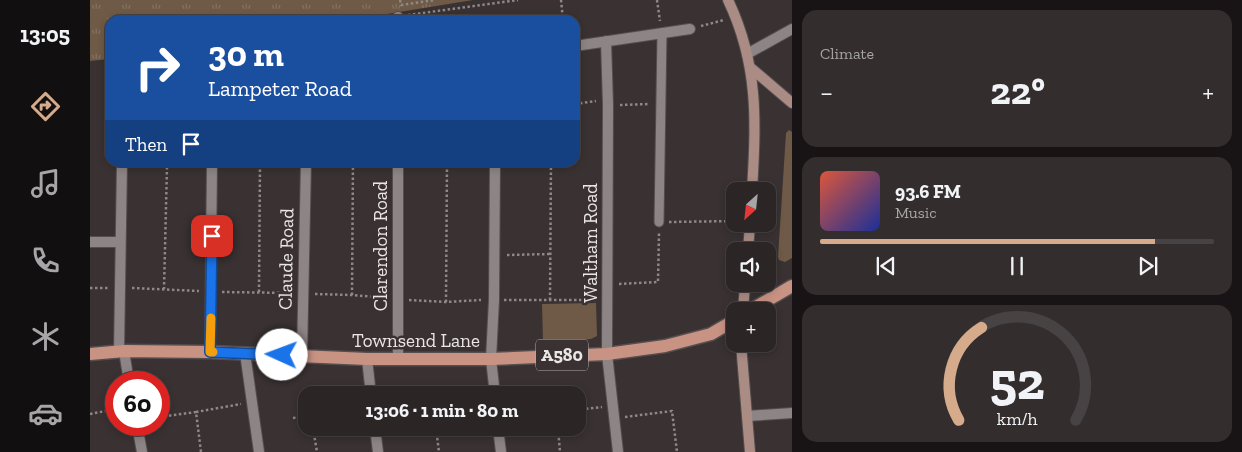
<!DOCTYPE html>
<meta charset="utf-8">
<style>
body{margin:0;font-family:"Zilla Slab",serif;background:#332d2e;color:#f1f3f6;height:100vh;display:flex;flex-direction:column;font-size:19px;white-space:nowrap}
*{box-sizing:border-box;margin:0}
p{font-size:16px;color:#a6a5a7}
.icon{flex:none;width:28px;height:28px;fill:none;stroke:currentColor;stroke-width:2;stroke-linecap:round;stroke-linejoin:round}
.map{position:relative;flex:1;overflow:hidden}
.details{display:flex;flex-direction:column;gap:10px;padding:10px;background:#181415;width:450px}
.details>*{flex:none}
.banner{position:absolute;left:15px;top:15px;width:475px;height:152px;border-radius:15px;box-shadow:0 2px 8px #0003,0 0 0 1px #474243;background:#1a4fa0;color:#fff;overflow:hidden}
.needle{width:32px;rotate:207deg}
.tools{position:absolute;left:636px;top:182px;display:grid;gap:10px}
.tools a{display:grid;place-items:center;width:50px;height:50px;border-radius:10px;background:#2b2526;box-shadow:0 2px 8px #0003,0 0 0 1px #474243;font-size:25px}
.speed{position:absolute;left:15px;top:371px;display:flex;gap:10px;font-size:25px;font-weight:700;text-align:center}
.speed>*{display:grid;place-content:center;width:65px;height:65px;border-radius:50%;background:#2b2526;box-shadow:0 2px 8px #0003,0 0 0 1px #474243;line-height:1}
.speed .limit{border:8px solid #d22;background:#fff;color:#111}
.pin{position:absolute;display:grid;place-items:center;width:42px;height:42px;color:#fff;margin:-21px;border-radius:10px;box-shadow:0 2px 8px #0006}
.me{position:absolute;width:55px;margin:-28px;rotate:272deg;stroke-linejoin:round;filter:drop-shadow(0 0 4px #0008)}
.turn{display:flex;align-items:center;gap:18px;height:105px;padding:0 20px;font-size:22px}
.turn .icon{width:65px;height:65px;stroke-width:2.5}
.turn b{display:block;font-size:35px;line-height:42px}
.then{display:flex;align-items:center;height:48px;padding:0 20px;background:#0003;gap:10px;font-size:19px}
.big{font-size:38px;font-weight:700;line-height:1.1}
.details .card{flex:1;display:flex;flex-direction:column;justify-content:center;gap:8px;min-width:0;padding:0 18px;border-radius:15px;background:#332d2e}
.details .dial{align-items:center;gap:0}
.dial svg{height:130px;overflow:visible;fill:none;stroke:#474243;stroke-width:7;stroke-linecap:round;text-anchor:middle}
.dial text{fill:#f1f3f6;stroke:none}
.song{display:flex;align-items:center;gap:15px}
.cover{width:60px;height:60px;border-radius:8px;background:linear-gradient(135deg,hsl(10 70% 55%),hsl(230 70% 35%))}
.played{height:5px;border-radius:2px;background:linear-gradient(90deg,#d6ab8b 85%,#474243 85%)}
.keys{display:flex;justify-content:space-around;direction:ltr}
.heat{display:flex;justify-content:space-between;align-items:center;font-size:28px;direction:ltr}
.trip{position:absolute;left:208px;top:386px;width:288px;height:50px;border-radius:15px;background:#2b2526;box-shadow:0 2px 8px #0003,0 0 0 1px #474243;font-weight:700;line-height:50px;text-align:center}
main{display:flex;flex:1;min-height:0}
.dock{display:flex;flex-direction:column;width:90px;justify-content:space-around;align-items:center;background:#110f0f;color:#a6a5a7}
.dock .icon{width:35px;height:35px}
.dock .current{color:#d6ab8b}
.dock b{font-size:22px;color:#f1f3f6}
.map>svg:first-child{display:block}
.green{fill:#6e5a46}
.park{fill:url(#park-tufts)}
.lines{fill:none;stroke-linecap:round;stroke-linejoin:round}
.lane-casing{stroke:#554e4f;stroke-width:11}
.street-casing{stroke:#554e4f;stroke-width:12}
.secondary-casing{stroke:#554e4f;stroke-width:12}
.primary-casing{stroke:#554e4f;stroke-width:15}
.path{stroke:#8e8889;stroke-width:2.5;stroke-dasharray:2.5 2.5;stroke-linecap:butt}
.lane{stroke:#8d8485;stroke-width:9}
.street{stroke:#8d8485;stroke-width:10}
.secondary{stroke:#ab8c85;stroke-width:10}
.primary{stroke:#c99384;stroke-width:12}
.route-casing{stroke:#114b97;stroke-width:12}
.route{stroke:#1a73e8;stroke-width:9}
.slow{stroke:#f59e0b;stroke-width:9}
.labels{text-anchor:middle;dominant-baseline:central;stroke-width:5;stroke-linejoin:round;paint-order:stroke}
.shield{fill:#393132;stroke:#b5afb0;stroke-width:1}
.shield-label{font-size:18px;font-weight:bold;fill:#eae5e6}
.street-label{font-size:19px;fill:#eae5e6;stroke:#393132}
</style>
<main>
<nav class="dock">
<b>13:05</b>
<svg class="icon current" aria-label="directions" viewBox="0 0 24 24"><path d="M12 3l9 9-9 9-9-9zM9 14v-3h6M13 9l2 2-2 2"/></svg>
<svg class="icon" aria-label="music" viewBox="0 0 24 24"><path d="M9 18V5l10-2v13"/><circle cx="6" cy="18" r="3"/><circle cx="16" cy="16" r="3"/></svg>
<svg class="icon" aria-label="phone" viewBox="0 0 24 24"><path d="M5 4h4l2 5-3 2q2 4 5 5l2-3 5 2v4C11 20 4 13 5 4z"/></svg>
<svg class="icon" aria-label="climate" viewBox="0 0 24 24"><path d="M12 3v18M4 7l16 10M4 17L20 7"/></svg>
<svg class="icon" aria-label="car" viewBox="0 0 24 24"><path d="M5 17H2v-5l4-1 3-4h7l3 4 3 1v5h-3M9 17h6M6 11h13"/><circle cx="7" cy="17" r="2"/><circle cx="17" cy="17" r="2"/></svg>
</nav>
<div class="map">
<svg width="702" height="452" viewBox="0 0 702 452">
<defs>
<pattern id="park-tufts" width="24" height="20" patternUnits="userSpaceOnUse" patternTransform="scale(1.25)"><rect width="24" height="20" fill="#6e5a46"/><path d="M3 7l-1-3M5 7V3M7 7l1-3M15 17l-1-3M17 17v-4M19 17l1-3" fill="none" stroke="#837261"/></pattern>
</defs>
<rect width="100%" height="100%" fill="#393132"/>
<path class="green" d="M699,130L702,132V258L695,262L689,260L688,257L696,133Z
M506,303L507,336L501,339L453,343L452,304Z"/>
<path class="park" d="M0,0H383L260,20H20L19,59L0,61Z"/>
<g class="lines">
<defs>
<path id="lane" d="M569,222L572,33"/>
<path id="street" d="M308,17V20
M516,41L518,105L517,354L528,452
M485,46L600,29
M657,54L702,29
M308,162V359
M405,162L404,300L401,359L405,395
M0,242H30
M34,351L39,382
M29,352L32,162
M120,352L122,162
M155,353L169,452
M212,356L216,162
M277,359L281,395
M657,416L702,413
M47,425L52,452
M285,428L288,452
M408,428L411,452"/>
<path id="secondary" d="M638,0C669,65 666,122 662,191
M661,68L702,103
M658,251L660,224
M653,311L655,284
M651,344L660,452"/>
<path id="primary" d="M659,311L702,286
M0,354L34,351L120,352L277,359H401L517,354L575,346L621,334L645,320"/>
</defs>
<use href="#lane" class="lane-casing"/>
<use href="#street" class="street-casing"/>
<use href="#secondary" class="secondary-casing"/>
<use href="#primary" class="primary-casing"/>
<path class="path" d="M310,0L311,5L345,0
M471,0L473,20
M567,0L570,21
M318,15L428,0
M282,20L298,18
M611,26L634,20
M485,104L506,101
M530,105L560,104
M43,165L77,166L74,289
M579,222L645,221
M417,255L460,254
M529,284L568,282L569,233
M0,288H19
M42,288L109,291
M132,292L202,293
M169,292L170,162
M225,294L262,295L297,298
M262,295L263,162
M319,300L356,302L391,300
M414,300H506
M460,300L461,162
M356,302L357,162
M486,410L512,407
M106,412L151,404
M0,414L26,409
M69,417L106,412L111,452
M535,417L582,411L587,452
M203,418L216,416
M223,428L227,452
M346,428L349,452
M468,428L470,452
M297,429L310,428"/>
<use href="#lane" class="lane"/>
<use href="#street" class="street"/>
<use href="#secondary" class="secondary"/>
<use href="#primary" class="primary"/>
</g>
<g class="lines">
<defs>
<path id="route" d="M122,236L120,352L192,355"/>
</defs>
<use href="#route" class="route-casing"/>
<use href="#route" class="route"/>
<path class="slow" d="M121,318L120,352H123"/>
</g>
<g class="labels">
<rect class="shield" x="446" y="339.5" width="52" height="31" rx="4"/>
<g class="shield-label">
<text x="472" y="355">A580</text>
</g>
<g class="street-label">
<text transform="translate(500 243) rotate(-90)">Waltham Road</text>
<text transform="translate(290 246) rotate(-90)">Clarendon Road</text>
<text transform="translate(196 259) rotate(-89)">Claude Road</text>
<text x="326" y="340">Townsend Lane</text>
</g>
</g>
</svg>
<div class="tools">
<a><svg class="needle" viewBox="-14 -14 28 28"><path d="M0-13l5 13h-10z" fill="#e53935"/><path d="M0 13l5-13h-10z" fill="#a6a5a7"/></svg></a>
<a><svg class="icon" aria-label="sound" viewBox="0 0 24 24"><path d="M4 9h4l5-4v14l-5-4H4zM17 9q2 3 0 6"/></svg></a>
<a>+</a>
</div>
<div class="speed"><div class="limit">60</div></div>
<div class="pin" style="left:122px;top:236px;background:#d93025"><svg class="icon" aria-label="arrive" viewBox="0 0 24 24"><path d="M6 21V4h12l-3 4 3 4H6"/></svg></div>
<svg class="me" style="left:192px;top:355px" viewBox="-20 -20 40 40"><circle r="19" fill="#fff"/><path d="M0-13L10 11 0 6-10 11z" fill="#1a73e8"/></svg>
<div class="trip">13:06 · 1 min · 80 m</div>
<div class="banner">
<div class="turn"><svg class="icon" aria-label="right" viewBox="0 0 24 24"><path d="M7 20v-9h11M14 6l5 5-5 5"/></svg><div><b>30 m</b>Lampeter Road</div></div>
<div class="then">Then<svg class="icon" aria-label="arrive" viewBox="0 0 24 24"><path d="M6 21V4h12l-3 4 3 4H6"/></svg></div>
</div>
</div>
<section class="details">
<div class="card"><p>Climate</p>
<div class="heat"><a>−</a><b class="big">22°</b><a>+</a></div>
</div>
<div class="card">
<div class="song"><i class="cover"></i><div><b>93.6 FM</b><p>Music</p></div></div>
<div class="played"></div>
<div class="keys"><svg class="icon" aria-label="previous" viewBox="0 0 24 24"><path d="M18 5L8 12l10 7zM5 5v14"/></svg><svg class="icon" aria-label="pause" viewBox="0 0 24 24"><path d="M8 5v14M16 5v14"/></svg><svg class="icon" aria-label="next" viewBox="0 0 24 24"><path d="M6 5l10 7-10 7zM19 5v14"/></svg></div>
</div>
<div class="card dial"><svg viewBox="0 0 100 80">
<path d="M14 69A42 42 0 1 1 86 69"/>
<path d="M14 69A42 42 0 0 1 28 12" stroke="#d6ab8b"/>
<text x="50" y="56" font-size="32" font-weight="700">52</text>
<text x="50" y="72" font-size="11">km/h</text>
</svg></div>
</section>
</main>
